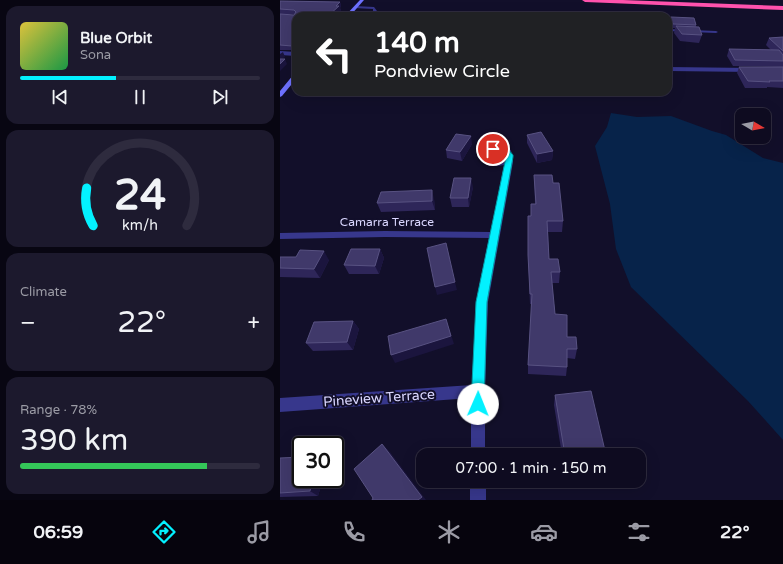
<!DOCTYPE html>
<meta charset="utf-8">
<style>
body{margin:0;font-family:"Varela Round",sans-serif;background:#1c192d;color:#f1f3f6;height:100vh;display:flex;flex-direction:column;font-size:15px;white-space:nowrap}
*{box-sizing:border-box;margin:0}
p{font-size:13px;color:#9b9ba5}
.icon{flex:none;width:22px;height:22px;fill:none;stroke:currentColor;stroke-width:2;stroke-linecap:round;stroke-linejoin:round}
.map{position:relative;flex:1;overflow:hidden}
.panel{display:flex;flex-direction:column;gap:6px;padding:6px;background:#080612;width:280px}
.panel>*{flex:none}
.guide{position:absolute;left:12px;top:12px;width:380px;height:84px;border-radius:12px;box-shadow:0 4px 16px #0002,0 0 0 1px #2e2b3e;background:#202124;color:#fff;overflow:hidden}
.needle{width:26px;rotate:100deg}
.fabs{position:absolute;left:455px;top:108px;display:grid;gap:8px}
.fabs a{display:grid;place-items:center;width:36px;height:36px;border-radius:8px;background:#0e0b20;box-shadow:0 4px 16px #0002,0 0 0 1px #2e2b3e;font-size:20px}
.speed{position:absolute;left:12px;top:436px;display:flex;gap:8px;font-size:20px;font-weight:700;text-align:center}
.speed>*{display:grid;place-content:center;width:52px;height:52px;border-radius:50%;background:#0e0b20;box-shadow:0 4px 16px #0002,0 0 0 1px #2e2b3e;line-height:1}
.speed .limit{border:2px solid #111;border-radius:6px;background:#fff;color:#111}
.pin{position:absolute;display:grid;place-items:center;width:34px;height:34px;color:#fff;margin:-17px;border:2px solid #fff;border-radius:50%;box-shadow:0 1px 4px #0007}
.me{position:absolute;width:44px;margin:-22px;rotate:1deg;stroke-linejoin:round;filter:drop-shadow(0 0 3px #0008)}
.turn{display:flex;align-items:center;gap:14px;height:84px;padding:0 16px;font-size:18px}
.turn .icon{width:52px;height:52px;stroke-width:2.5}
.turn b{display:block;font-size:28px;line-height:34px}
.big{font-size:30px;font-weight:600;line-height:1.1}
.panel .tile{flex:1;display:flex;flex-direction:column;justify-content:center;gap:6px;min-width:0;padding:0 14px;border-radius:12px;background:#1c192d}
.panel .dial{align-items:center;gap:0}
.dial svg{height:104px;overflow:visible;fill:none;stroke:#2e2b3e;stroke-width:7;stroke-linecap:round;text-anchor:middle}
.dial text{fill:#f1f3f6;stroke:none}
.song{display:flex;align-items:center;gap:12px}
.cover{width:48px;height:48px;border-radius:6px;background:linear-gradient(135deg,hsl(50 70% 55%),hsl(140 70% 35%))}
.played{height:4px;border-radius:2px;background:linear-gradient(90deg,#03f1ff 40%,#2e2b3e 40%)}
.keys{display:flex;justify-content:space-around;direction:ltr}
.heat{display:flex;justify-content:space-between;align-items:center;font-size:22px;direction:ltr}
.charge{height:6px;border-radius:3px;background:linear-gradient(90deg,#34c759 78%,#2e2b3e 0)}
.trip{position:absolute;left:136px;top:448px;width:230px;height:40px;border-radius:12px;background:#0e0b20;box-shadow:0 4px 16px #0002,0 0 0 1px #2e2b3e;font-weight:600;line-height:40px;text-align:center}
.tab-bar{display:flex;height:64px;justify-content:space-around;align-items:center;background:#06040d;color:#9b9ba5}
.tab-bar .icon{width:28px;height:28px}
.tab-bar .on{color:#03f1ff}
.tab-bar b{font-size:18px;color:#f1f3f6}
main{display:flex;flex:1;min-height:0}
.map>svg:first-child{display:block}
.water{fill:#07234a}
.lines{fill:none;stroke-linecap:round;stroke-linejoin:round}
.service{fill:#37378c;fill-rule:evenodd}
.minor{fill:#37378c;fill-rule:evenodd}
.secondary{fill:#6e71ff;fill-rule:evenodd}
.motorway{fill:#ff52ad;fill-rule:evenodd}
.wall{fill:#2e2659}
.shaded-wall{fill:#1b153e}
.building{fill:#40396a;stroke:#585282}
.route{fill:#03f1ff;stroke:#029da6}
.labels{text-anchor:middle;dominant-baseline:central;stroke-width:4;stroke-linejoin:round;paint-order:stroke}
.street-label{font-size:12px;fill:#dad7ff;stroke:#120f2a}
.near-street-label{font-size:14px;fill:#dad7ff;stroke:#120f2a}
</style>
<main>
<section class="panel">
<div class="tile">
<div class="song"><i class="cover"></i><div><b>Blue Orbit</b><p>Sona</p></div></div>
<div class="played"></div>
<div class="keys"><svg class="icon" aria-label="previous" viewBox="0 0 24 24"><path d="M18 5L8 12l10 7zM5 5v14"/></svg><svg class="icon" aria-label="pause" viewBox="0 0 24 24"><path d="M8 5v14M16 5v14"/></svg><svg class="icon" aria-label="next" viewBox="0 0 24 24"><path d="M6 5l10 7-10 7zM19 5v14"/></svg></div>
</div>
<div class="tile dial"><svg viewBox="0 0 100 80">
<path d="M14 69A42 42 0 1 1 86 69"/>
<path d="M14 69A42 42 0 0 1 9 40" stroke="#03f1ff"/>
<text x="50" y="56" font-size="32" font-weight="700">24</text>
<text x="50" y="72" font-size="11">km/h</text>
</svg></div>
<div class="tile"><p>Climate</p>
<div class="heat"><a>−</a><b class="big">22°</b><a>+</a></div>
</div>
<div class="tile"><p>Range · 78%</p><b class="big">390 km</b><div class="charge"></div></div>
</section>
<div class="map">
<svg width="503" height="500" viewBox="0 0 503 500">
<rect width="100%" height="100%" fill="#120f2a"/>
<path class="water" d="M331,113L357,117L391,116L432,131L446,135L483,158L503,163V440L468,401L351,287L336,249L330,204L315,146L327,127Z"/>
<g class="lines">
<path class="service" d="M75,6L94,7L97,11L90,16H86L93,11V9L74,8Z"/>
<path class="minor" d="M388,29L436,31L438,32L436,33L388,31Z
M0,51L16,52V56L0,55Z
M388,67L472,68L475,70L472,72L388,71Z
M210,147H222L231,150L233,162L208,302L205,391V455H191V398L0,412V398L192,385L196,302L209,238L105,237L0,239V233L105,231L211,232L224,165C214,167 206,167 199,158L201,152ZM215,151L224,153L225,161L215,162L208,159V155Z
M190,481H206V500H190Z"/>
<path class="secondary" d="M80,0H84L70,16H65Z
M16,73V79L2,96L0,97V91L14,74Z"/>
<path class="motorway" d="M302,0H343L503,6V10L305,2Z"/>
</g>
<path class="wall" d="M0,1L60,2L61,6L60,8L61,10L54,16H16L14,50H0V14L14,15V14H0Z
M391,17L416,25V26L422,35L419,43L400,41L394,33L395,28H392L391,20Z
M503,37V67L453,66L447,56L449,49L491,50L486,45L489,38Z
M459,67H503V88L487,87V88H465L457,73Z
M247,135L273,151L272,160L257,163L247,143Z
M192,144L182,161L167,158L166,150Z
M254,175L273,183L283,221L282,232H268L269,259L280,272L279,283H272L275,314L287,337L297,349L295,359L287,358V367L286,376L248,374V365L252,304H250L248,255L251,216L255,204Z
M193,187L189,207H172L170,198Z
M154,199L155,210L101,212L97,203Z
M100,249L104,258L99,274H69L64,265Z
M0,257L49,260L40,278L0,277Z
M73,321L79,329L73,350L33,351L26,343Z
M275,395L326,455H282L274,405Z
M0,458L21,479H43L38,496L0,497Z
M359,462L363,475L361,478H359Z"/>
<path class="shaded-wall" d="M60,2L61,6L60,8L61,10L54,16H48L56,6Z
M16,43V49L14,50L12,46Z
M3,52L5,57L0,60V54Z
M5,59L7,64L0,71V64Z
M191,136L192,144L182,161L180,152Z
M273,151L272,160L257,163V154Z
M191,178L193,187L189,207L188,198Z
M152,190L154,199L155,210L152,201Z
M100,249L104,258L99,274L95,266Z
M44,251L49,260L40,278L34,269Z
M175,282L177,290L157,295L155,287Z
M166,319L174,344L115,363L111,355Z
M73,321L79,329L73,350L67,342Z
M102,444L110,452L146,500H138Z
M33,479H43L38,496L30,491Z"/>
<path class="building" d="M0,1L60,2L56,6H59L48,16H16V43L12,46L0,45V14L14,15L16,12L14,10L0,9Z
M87,13H89L93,16H84Z
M391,17L414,18L416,25L393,24Z
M396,26L419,27L422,35L402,34Z
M503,37V51L489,38Z
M449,49L499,50L503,55V61L455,60Z
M0,59H5L0,64Z
M459,67H503V81H489L490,82L468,81Z
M261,132L273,151L257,154L247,135Z
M176,134L191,136L180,152L166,150Z
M254,175H272L273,183H279L283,221H267L269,259H278L280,272H271L275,314L287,315V337H296L297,349H287V367L248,365L252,294H250L248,255V216H251V204H256Z
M174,178H191L188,198H170Z
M152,190V201L97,203L101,192Z
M166,243L175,282L155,287L147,248Z
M71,249H100L95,266L64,265Z
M20,250L44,251L34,269L0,268V257H16Z
M166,319L171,336L111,355L108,336Z
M73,321L67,342L26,343L34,322Z
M311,391L326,455H285L275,395Z
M102,444L142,497L138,500H92L93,498L74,469Z
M21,457V479H33L30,491L0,493V458Z
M359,462H360L363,475H359Z"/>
<path class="route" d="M211,147L228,149L233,155V157L207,302L204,404L202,408L198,410L193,408L191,404L196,302L226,157L223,152L211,150Z"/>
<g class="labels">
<g class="street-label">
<text x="107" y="222">Camarra Terrace</text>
</g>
<g class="near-street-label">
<text transform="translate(99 398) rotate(-4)">Pineview Terrace</text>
</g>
</g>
</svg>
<div class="fabs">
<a><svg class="needle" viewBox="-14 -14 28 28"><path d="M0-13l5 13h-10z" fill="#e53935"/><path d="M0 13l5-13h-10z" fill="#9b9ba5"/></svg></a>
</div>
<div class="speed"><div class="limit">30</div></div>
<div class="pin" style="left:213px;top:149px;background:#d93025"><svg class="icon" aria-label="arrive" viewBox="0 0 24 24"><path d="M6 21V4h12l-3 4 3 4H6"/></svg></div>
<svg class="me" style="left:198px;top:404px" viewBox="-20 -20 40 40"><circle r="19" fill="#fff"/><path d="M0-13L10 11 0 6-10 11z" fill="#03f1ff"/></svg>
<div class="trip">07:00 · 1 min · 150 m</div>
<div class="guide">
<div class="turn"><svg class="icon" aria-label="left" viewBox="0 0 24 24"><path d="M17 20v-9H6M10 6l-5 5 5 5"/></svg><div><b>140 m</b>Pondview Circle</div></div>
</div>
</div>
</main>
<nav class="tab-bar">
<b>06:59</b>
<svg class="icon on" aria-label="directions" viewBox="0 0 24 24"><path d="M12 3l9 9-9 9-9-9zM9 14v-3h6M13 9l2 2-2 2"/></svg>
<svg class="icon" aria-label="music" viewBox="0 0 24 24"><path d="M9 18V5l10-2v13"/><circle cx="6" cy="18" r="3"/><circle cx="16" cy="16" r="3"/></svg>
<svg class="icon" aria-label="phone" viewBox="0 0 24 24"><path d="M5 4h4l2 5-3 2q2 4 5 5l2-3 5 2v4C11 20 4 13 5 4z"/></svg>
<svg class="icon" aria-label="climate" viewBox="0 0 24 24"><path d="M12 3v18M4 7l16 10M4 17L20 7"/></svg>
<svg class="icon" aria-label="car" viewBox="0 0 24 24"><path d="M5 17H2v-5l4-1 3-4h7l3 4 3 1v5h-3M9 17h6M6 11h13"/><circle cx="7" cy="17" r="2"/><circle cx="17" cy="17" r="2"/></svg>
<svg class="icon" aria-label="filters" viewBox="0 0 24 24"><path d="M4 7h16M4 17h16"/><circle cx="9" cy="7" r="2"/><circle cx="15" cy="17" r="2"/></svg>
<b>22°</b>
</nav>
